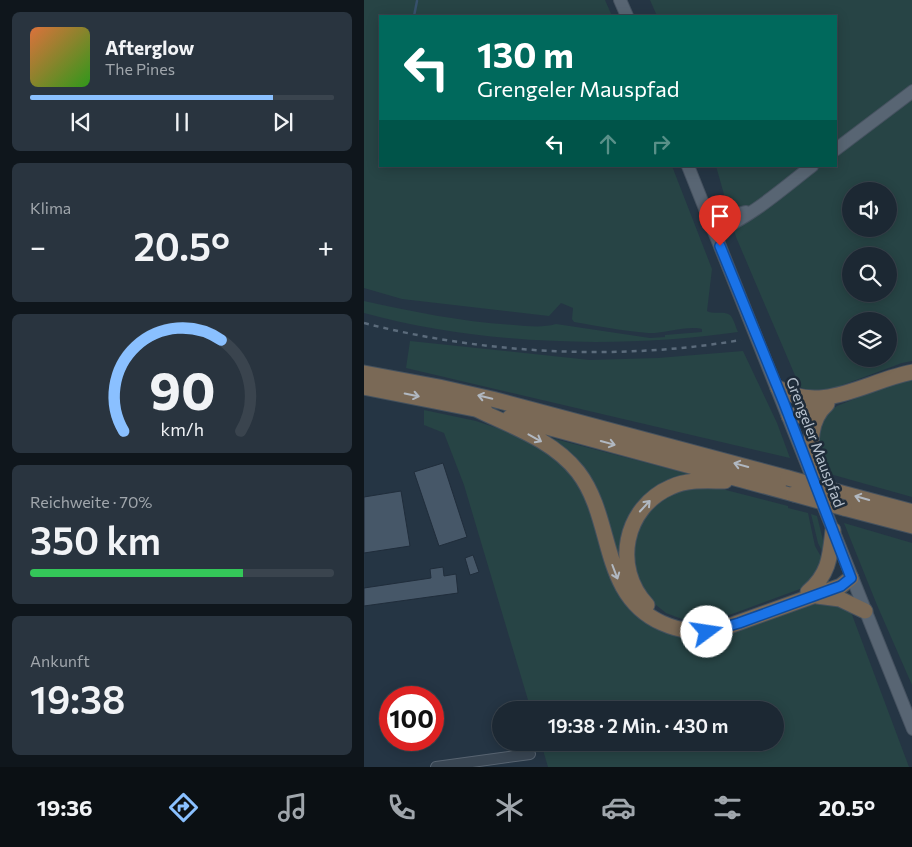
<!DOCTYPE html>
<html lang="de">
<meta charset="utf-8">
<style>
body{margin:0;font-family:Commissioner,sans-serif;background:#29343f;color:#f1f3f6;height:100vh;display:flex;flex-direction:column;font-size:19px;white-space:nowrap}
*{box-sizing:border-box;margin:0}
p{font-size:16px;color:#a0a6ac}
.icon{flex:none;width:28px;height:28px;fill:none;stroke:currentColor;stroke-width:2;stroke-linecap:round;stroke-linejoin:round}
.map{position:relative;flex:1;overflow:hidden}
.details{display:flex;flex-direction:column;gap:12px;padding:12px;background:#0f161c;width:364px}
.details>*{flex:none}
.hud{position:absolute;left:15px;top:15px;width:458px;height:152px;border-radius:0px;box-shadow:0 2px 12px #0003,0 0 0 1px #3a444e;background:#00695c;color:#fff;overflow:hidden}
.buttons{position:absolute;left:478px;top:182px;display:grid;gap:10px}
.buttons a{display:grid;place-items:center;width:55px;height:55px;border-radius:50%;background:#1c2833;box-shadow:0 2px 12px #0003,0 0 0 1px #3a444e;font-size:25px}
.speed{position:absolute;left:15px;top:686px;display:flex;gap:10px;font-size:25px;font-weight:700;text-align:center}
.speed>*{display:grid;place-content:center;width:65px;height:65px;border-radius:50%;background:#1c2833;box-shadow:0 2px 12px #0003,0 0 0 1px #3a444e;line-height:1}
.speed .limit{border:8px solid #d22;background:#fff;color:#111}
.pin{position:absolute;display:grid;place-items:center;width:42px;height:42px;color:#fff;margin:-51px -21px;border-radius:50% 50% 50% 0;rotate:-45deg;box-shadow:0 0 5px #0007}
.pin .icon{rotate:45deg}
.me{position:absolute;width:55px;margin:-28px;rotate:76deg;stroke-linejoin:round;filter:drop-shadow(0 0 4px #0008)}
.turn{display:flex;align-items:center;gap:18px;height:105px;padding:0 15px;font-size:22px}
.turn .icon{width:65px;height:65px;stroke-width:2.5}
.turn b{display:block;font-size:35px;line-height:42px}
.lanes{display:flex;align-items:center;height:48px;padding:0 15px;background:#0003;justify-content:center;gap:25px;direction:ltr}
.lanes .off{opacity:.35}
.big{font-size:38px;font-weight:600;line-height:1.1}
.details .card{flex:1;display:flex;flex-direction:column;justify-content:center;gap:8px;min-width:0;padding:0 18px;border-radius:8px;background:#29343f}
.details .dial{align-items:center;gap:0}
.dial svg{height:130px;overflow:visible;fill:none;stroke:#3a444e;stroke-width:7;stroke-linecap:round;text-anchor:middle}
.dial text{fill:#f1f3f6;stroke:none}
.song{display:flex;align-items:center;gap:15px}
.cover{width:60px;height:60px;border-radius:8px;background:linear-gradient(135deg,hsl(20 70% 55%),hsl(110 70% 35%))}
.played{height:5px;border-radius:2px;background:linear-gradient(90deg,#8ac0ff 80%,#3a444e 80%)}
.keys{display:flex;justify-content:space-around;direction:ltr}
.heat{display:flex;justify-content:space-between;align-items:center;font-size:28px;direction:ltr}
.charge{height:8px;border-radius:4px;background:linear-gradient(90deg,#34c759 70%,#3a444e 0)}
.trip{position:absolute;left:128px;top:701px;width:292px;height:50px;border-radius:25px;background:#1c2833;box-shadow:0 2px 12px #0003,0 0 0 1px #3a444e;font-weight:600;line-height:50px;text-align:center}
.tab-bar{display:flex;height:80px;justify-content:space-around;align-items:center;background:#0b1014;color:#a0a6ac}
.tab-bar .icon{width:35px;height:35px}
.tab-bar .current{color:#8ac0ff}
.tab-bar b{font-size:22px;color:#f1f3f6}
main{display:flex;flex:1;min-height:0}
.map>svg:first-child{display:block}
.green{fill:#274445;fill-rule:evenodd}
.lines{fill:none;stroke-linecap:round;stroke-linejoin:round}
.stream{stroke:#37516c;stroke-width:2.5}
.building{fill:#465768;stroke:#202d3b}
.minor-casing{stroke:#586471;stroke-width:12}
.major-casing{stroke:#465260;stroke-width:14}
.highway-casing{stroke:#44515e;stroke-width:17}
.minor{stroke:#394653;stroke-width:10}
.major{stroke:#586573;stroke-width:12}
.highway{stroke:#7a6956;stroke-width:15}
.rail{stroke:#5b6b7b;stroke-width:2.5;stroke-dasharray:5 5;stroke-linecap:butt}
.highway-bridge-casing{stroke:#44515e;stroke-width:17;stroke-linecap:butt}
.highway-bridge{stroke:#7a6956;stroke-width:15}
.oneway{stroke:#b1b8c1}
.route-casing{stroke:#114b97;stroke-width:12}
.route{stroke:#1a73e8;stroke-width:9}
.labels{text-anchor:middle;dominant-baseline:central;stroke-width:5;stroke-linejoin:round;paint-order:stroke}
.street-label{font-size:15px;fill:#b7c1cd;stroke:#1e2b39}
</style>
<main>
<section class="details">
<div class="card">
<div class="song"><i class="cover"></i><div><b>Afterglow</b><p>The Pines</p></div></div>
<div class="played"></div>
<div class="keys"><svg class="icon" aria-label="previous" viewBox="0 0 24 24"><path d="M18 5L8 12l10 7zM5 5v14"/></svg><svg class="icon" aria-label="pause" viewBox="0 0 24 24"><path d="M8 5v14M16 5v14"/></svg><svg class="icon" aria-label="next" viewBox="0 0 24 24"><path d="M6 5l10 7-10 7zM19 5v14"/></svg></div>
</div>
<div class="card"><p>Klima</p>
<div class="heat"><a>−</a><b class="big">20.5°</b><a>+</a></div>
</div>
<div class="card dial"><svg viewBox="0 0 100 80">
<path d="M14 69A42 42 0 1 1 86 69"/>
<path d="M14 69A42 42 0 0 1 74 13" stroke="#8ac0ff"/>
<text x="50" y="56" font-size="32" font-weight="700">90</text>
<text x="50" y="72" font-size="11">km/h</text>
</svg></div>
<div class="card"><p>Reichweite · 70%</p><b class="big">350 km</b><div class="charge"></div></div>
<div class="card"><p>Ankunft</p><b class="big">19:38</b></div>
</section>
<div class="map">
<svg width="549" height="767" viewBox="0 0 549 767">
<rect width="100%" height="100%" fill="#253544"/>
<path class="green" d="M0,0H241L248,16H16V166H308L348,269L343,311C349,315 362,310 367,316C370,320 372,328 374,332C254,349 117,345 0,313V301C50,312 99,322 150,325C164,326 178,328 192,324L286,338L301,337V335L338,332V329C324,325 299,334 284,333C259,331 234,326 210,322L208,319L209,308L197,303L185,316L38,299L0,288Z
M286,0H548V361L538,363L473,387L452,393L436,387L372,237L352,166H471V16H293ZM486,191H524V229H486ZM486,256H524V294H486ZM486,321H524V359H486Z
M46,341L226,360L294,358L379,351L413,423L426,458L42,368Z
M548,379V497L466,474L459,450L453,437V425L467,410L473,406L530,383Z
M60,410L112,421L145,432L167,442L188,455L206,473L222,497L244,570L251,588L267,609L359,634L451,604H484L545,767H184L177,743L411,742V710H167L100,485L80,433L60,425Z
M187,438L337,477L326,479L265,523L270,600L240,519Z
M322,488H354L424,506V508L444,513L451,546L460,562L444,584L436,589L368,614L349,619L333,621L318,619L302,613L287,601L274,581L268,542L279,517L297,499Z
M447,514L453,516L461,548V557L454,543Z
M480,523L548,543V685L513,605Z"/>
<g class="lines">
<path class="stream" d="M50,16L53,1"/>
</g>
<path class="building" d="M79,463L103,537L75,546L50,472Z
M37,491L46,546L0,553V497Z
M109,555L115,572L106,575L101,558Z
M79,567L80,576L92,574L94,593L0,606V588L67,578L66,569Z"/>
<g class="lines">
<defs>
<path id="minor" d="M72,767L166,754"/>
<path id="major" d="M256,0L263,16
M471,150L549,91
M324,166L446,472
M341,209C355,216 367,217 382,212
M351,232C387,217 417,190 448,166
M455,495L549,729"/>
<path id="highway" d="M0,373L75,387L128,399L424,478
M0,387L121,411
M414,388C458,415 504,380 549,372
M112,409C147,426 189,440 214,472C251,520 235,595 298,623C318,632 335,633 357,629L477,586L487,578
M425,416L438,415L460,405
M146,417L430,494
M449,480C448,454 441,423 463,404
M474,492L549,512
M480,508L549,526
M444,592C465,574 466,557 469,530
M453,596L476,599L501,611
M283,605C248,568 260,507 307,487C324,479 343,481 361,481"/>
</defs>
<use href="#minor" class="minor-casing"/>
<use href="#major" class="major-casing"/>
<use href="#highway" class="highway-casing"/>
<use href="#minor" class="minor"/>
<use href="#major" class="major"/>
<use href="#highway" class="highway"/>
<path class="rail" d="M0,323C120,354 255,361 377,340"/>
<defs>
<path id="highway-bridge" d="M424,478L474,492
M430,494L480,508"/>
</defs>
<use href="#highway-bridge" class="highway-bridge-casing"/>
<use href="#highway-bridge" class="highway-bridge"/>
</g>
<defs><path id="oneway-shaft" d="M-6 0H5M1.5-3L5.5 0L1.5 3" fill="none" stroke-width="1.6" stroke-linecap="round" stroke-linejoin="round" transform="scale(1.25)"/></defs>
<g class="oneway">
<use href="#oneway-shaft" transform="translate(48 395) rotate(12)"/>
<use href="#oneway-shaft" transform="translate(121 397) rotate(-167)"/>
<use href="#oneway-shaft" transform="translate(171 438) rotate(29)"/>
<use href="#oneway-shaft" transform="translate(244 443) rotate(15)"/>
<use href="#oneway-shaft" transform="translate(377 465) rotate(-165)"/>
<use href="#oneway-shaft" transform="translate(498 498) rotate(-164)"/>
<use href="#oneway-shaft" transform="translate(281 506) rotate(-47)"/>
<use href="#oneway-shaft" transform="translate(251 572) rotate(69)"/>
</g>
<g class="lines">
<defs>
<path id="route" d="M343,632L375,623L477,586L487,578L420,403L356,246"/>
</defs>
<use href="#route" class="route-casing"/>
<use href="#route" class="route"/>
</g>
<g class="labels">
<g class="street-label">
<text transform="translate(452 442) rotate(69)">Grengeler Mauspfad</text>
</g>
</g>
</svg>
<div class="buttons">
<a><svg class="icon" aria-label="sound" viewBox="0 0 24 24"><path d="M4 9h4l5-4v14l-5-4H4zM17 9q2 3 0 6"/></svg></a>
<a><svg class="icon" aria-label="search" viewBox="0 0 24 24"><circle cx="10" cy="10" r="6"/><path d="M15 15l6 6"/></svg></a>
<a><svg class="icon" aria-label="layers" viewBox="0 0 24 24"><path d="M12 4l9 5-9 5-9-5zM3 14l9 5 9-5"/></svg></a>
</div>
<div class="speed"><div class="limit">100</div></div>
<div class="pin" style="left:356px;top:246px;background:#d93025"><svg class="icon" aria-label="arrive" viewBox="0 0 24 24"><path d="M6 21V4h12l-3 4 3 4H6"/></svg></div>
<svg class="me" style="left:343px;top:632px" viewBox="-20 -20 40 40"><circle r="19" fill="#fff"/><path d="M0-13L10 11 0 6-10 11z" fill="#1a73e8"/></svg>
<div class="trip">19:38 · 2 Min. · 430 m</div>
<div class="hud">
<div class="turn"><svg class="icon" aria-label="left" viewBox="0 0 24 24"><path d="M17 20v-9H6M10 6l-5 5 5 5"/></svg><div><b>130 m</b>Grengeler Mauspfad</div></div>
<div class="lanes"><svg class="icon" aria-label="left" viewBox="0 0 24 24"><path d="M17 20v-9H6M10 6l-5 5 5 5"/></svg><svg class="icon off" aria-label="ahead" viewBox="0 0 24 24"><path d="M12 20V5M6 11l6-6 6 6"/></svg><svg class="icon off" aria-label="right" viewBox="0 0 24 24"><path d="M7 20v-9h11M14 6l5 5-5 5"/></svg></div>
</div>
</div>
</main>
<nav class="tab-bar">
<b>19:36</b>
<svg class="icon current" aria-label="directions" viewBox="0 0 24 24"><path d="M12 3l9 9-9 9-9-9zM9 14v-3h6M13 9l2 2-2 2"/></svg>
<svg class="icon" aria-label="music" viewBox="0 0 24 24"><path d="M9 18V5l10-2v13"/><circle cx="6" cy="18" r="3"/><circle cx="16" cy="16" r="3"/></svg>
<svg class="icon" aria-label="phone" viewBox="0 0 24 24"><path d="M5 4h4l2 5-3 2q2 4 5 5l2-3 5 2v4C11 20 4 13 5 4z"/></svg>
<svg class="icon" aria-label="climate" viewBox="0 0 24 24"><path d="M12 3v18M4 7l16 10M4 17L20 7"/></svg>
<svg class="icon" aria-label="car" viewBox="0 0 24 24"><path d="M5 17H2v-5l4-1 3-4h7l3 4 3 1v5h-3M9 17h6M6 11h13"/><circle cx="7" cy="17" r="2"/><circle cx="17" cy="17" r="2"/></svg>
<svg class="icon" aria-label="filters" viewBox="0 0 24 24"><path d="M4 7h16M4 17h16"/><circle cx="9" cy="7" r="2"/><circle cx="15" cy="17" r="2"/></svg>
<b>20.5°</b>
</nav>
